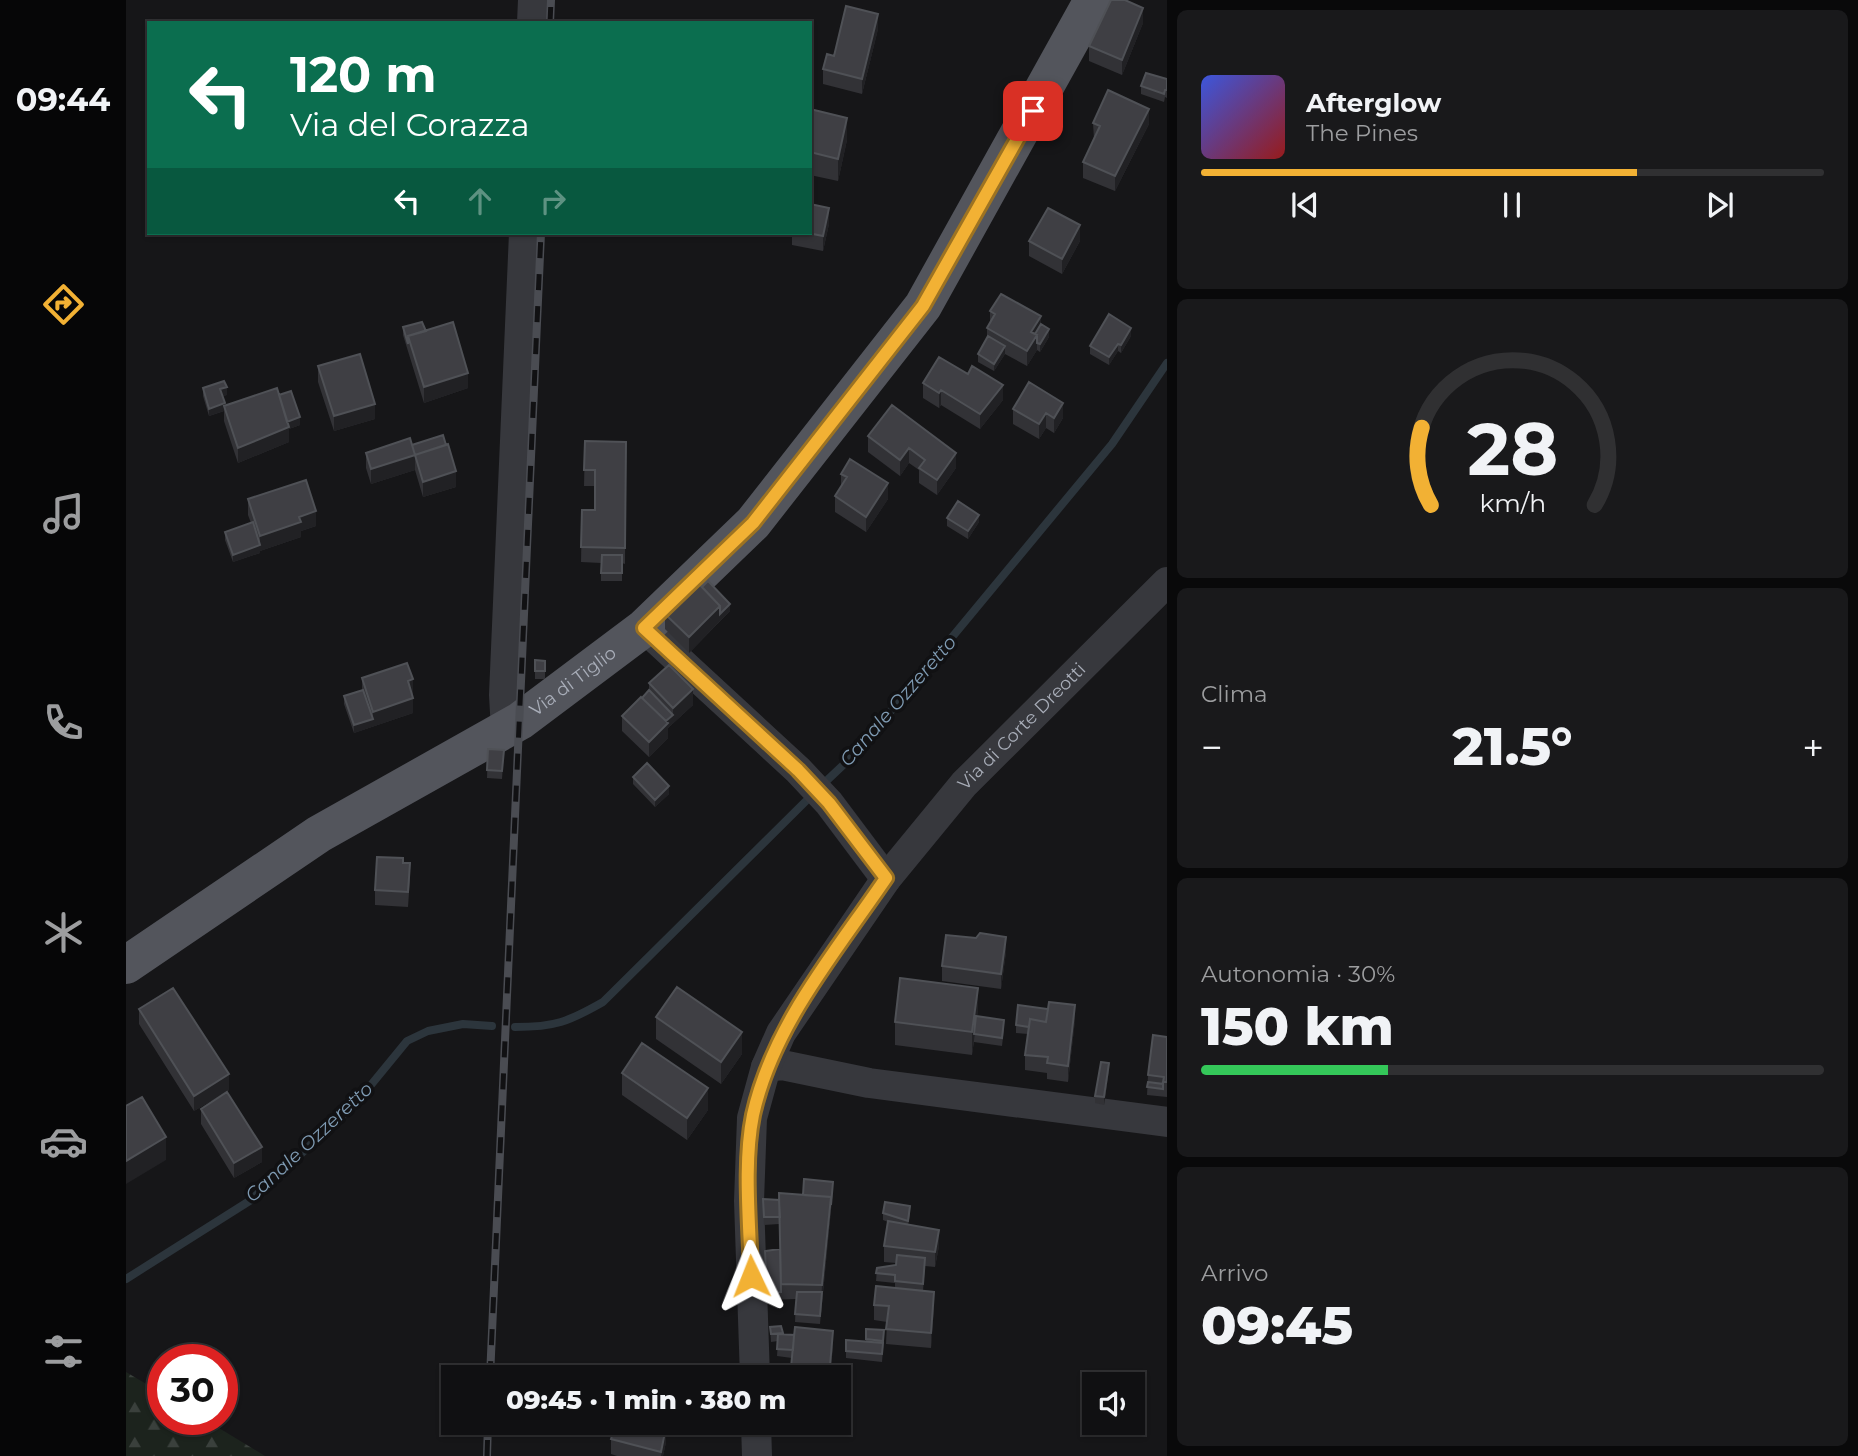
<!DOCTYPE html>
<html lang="it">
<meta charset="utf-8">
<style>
body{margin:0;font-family:Montserrat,sans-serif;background:#19191b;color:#f1f3f6;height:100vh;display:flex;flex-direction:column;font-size:26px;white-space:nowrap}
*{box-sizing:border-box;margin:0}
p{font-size:23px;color:#9c9d9f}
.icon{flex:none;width:38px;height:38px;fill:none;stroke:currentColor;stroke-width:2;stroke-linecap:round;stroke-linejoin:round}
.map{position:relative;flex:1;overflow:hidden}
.drawer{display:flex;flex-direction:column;gap:10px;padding:10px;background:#09090a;width:691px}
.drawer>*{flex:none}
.top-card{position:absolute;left:21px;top:21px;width:665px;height:214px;border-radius:0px;box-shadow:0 2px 5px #0004,0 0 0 2px #303032;background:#0b6e4f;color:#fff;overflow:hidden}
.controls{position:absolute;left:956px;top:1372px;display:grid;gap:14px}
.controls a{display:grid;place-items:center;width:63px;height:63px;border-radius:0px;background:#101012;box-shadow:0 2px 5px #0004,0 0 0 2px #303032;font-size:35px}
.speed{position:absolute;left:21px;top:1344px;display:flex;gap:14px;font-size:35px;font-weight:700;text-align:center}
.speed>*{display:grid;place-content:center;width:91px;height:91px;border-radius:50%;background:#101012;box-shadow:0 2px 5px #0004,0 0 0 2px #303032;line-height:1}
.speed .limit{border:10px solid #d22;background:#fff;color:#111}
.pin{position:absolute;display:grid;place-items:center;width:60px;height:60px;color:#fff;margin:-30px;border-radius:14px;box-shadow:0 4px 10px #0006}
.me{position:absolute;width:77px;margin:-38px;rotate:358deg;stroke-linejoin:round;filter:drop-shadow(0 0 5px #0008)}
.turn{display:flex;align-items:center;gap:24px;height:147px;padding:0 28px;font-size:32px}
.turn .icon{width:91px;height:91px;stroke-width:2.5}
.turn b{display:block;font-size:49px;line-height:60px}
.lanes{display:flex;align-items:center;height:66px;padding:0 28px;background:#0003;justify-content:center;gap:35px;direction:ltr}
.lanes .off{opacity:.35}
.big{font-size:52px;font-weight:800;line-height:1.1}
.drawer .tile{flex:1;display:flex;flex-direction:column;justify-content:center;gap:10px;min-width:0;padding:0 24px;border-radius:10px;background:#19191b}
.drawer .dial{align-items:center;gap:0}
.dial svg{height:182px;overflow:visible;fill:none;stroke:#303032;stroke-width:7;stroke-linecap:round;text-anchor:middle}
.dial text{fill:#f1f3f6;stroke:none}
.song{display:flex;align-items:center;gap:21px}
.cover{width:84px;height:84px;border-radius:10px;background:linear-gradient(135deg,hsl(230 70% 55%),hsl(0 70% 35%))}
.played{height:7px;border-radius:4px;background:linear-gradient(90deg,#f2b134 70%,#303032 70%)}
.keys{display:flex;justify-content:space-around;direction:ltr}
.heat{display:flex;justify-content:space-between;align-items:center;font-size:38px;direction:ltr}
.charge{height:10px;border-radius:5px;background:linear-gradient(90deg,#34c759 30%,#303032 0)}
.trip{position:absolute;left:315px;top:1365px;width:410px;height:70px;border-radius:0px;background:#101012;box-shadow:0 2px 5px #0004,0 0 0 2px #303032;font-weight:800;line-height:70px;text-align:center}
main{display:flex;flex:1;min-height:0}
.tabs{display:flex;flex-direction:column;width:126px;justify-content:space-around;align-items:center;background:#060607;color:#9c9d9f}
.tabs .icon{width:49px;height:49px}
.tabs .selected{color:#f2b134}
.tabs b{font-size:32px;color:#f1f3f6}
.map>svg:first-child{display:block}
.forest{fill:url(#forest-firs)}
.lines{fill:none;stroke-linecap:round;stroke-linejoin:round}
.stream{stroke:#2c353c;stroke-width:8}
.minor{stroke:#37383d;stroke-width:30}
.primary{stroke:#53555c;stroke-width:38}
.rail-casing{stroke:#4a4c52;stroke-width:8}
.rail{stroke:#111113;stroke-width:5;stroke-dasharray:16;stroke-linecap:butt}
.wall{fill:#323236}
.shaded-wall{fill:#212124}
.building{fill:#3f3f44;stroke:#4f5156;stroke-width:2}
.route-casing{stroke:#9d7322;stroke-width:18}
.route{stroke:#f2b134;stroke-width:12}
.labels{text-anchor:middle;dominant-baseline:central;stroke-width:7;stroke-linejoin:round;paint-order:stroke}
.street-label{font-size:18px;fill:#a8adb8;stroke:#111113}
.water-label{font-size:19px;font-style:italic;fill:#7f9bb3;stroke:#111113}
</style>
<main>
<nav class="tabs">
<b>09:44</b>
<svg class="icon selected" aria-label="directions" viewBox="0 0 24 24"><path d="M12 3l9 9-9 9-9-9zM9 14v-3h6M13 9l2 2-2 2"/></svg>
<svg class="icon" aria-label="music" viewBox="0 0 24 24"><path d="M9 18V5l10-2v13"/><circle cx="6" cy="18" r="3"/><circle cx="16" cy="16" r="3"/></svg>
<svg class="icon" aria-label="phone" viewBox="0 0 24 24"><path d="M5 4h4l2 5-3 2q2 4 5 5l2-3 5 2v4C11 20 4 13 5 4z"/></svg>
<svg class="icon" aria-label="climate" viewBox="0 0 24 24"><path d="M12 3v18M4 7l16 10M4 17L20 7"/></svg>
<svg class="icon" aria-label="car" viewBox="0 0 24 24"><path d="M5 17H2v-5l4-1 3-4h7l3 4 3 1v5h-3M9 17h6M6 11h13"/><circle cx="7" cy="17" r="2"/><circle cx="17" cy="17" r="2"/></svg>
<svg class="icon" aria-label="filters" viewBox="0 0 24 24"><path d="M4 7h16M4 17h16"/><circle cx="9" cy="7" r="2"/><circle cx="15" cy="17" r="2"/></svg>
</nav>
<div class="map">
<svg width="1041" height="1456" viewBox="0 0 1041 1456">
<defs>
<pattern id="forest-firs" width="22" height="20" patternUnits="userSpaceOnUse" patternTransform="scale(1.75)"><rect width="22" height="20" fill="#1c231d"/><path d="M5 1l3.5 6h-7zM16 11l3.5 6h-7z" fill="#3a403c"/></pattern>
</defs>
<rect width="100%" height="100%" fill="#161618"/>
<path class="forest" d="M0,1372L37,1394V1419H78L139,1456H0Z"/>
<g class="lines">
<path class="stream" d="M695,786L731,752L986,444L1041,363
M389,1027C429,1027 442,1022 477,1002L686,795
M0,1279L125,1200L231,1102L281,1041L302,1031L337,1024L366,1026"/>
<g class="minor">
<path d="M406,23L407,0"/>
<path d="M518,628L672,770L703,803L760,879"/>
<path d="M380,730L378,695L398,233"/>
<path d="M640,1067L656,1065L743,1083L1041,1122"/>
<path id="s1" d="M629,1377L623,1201L626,1118L640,1067L655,1033L760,879L838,784L1041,582"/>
<path d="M630,1423L631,1456"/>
</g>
<path class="primary" id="s2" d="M0,965L193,834L394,721L518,628L627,523L797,306L967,0"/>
<defs>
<path id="rail" d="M424,23L425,0
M364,1377L415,233
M361,1456L362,1423"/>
</defs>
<use href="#rail" class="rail-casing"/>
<use href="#rail" class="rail"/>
</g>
<path class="wall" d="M1017,23L996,75L963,61V46Z
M752,29L736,94L697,84V69L708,56Z
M1041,79V98L1039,97L1038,102L1015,94V86Z
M684,109L721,140L712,181L684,175Z
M967,123L1023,124L989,191L957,178V162L968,139Z
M703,224L697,251L666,245V233H684Z
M903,241H954L936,274L903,256Z
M864,311L915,324L923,337L914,352L911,350L901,366L879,354L868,371L852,362V354L861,338V328L864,323Z
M277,327L299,331L342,388L298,403L277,335Z
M1005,336L995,353L992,351L983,365L964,354V346Z
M192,366L249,419L208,431L192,382Z
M903,382L937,418L928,433L920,428L913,439L887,424V409Z
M797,383L877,400L854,429L815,405L813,408L797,398Z
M77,388L101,395L96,396L99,405L153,395L174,425L163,429V442L112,463L98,421V411L83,416L77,396Z
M766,405L830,468L811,495L793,483V470L783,463L774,476L742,452V436Z
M459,441L500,442L499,564L496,563V581H475V563L455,562L456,510H469V486H458Z
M286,445L330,487L297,497L289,470L245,484L240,468V453Z
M715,474L762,499L740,532L709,512V496L715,487Z
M122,499L190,526L175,531V537L134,551V553L107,562L99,540V532L125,523L122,515Z
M821,518L853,522L842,539L821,526Z
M604,611L563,653L539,629V614Z
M409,660L419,661V679H409Z
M236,678L287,694H286L287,713L228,733L218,704V696L236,690Z
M523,683L567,705L542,728V738L523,757L496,731V716L523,690Z
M362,749L378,750L376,779L361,778Z
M507,777L543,794L529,807L507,784Z
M277,863L284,878L282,907L249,905V890Z
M880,952L875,989L816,981V966Z
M13,1009L103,1090L68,1111L13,1024Z
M852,1010L851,1016L878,1028L876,1046L848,1042V1041L846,1055L769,1045V1022Z
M530,1017L616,1054L595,1084L530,1039Z
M949,1020L942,1082L921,1079V1073L899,1070V1055L902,1034L890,1033V1025Z
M1041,1037V1097L1021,1095L1022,1075Z
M983,1070L978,1105L969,1103V1096Z
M496,1073L582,1110L561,1140L496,1095Z
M75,1109L136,1162L108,1178L75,1124Z
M707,1189L694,1324L669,1322L670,1299L641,1300L639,1251L654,1249L653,1224L638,1225L637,1199L653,1200Z
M757,1213L784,1214L782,1225L813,1246L809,1267L799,1266L797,1291L808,1307L805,1348L760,1344L761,1322L748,1320V1305L769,1288V1283L750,1281L751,1268L770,1265V1263L758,1262V1246L762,1222L757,1220Z
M655,1326L657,1334L707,1346L704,1377H664L666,1358L651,1356L652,1341L645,1342L644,1327Z
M758,1338L756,1362L720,1358V1340L740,1342V1339Z
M490,1423H542L540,1428V1442L537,1456H491L485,1454V1439Z"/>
<path class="shaded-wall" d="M1017,8V23L996,75V60Z
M752,14V29L736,94V79Z
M1023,109V124L989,191V176Z
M721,118V140L712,181V159Z
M703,208V224L697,251V236Z
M954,225V241L936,274V259Z
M915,316V332L911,338V350L901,366V351L905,332Z
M1005,328V336L995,353V345Z
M923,329V337L914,352V344Z
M992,344V351L983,365V357Z
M879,346V354L868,371V364Z
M342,373V388L298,403V387Z
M877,385V400L854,429V414Z
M101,387V395L94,397V389Z
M815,390V405L813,408V393Z
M99,403L98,411L83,416V409Z
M937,403V418L928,433V418Z
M249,404V419L208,431V416Z
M920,413V428L913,439V424Z
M174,417V425L163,429V442L112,463V448L159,423Z
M783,448V463L774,476V460Z
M830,453V468L811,495V480Z
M289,455V470L245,484V469Z
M330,471V487L297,497V482Z
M762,483V499L740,532V517Z
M190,511V526L175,531V537L134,551V553L107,562V555L134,545V536L173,517Z
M853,515V522L842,539V531Z
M604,604V611L594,621V614Z
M594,606V621L563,653V637Z
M287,679V694L282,697V681Z
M567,689V705L542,728V738L523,757V742L536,725L547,715V708Z
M287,698V713L228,733V725L247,719V712Z
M543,786V794L529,807V800Z
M880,937V952L875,989V974Z
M852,988V1010L846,1055V1032Z
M949,1005V1020L942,1082V1066Z
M616,1032V1054L595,1084V1062Z
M983,1063V1070L978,1105V1097Z
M103,1074V1090L68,1111V1096Z
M582,1088V1110L561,1140V1118Z
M40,1137V1160L0,1184V1161Z
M136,1147V1162L108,1178V1163Z
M707,1182V1189L694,1324L696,1285L705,1197Z
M813,1230V1246L809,1267V1252Z
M808,1292V1307L805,1348V1333Z
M707,1331V1346L704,1377H703Z
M540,1423H542L540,1428V1442L537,1456H535Z"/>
<path class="building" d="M985,0H999L1017,8L996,60L963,46Z
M720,6L752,14L736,79L697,69L701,54L708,56Z
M1020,73L1041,79V90H1039L1038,94L1015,86Z
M982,90L1023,109L989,176L957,162L974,126L967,123Z
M684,109L721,118L712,159L684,152Z
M684,204L703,208L697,236L682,233H684Z
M922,208L954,225L936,259L903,241Z
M875,294L915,316L905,332L911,335L901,351L861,328L869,314L864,311Z
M983,314L1005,328L995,345L992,344L983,357L964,346Z
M296,322L300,331L282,336V344L277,327Z
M327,322L342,373L298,387L282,336Z
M915,324L923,329L914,344L911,343V335L909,334Z
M862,336L879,346L868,364L852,354Z
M234,354L249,404L208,416L192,366Z
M813,357L842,374L846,366L877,385L854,414L815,390L813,393L797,383Z
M98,381L101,387L94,389L99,403L83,409L77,388Z
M903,382L937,403L928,418L920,413L913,424L887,409Z
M151,388L163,427L112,448L98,406Z
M165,391L174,417L161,422L153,395Z
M766,405L830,453L811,480L793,468L799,460L783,448L774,460L742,436Z
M317,435L320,445L289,455L286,445Z
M284,438L289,455L245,469L240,453Z
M459,441L500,442L499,548L455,547L456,510H469V470H458Z
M322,444L330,471L297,482L289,455Z
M724,459L762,483L740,517L709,496L721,477L715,474Z
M180,480L190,511L173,517L175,522L134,536L122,499Z
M832,501L853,515L842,531L821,518Z
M127,522L134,545L107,555L99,532Z
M476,555H496V573H475Z
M582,581L604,604L594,614V606L576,587Z
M571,582L594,606L563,637L539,614Z
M409,660L419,661V671H409Z
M281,663L287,679L282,681L287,698L247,712L236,678Z
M543,665L567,689L547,708L523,683Z
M237,690L247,719L228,725L218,696Z
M523,690L547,715L540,721L516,698Z
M515,697L542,723L523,742L496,716Z
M362,749L378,750L376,771L361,770Z
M521,763L543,786L529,800L507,777Z
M251,857L277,858V863H284L282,892L249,890Z
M854,933L880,937L875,974L816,966L820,935L850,938Z
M774,978L852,988L846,1032L769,1022Z
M551,987L616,1032L595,1062L530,1017Z
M47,988L103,1074L68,1096L13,1009Z
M923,1002L949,1005L942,1066L921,1063L922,1057L899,1055L904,1019L920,1022Z
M892,1005L922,1009L920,1022L904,1019L903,1027L890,1025Z
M850,1016L878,1020L876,1038L848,1034Z
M1027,1035L1041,1037V1082H1037L1038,1077L1022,1075Z
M516,1043L582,1088L561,1118L496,1073Z
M975,1062L983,1063L978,1097L969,1096Z
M1022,1082L1037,1084V1089L1021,1087Z
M101,1092L136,1147L108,1163L75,1109Z
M16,1097L40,1137L0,1161V1106Z
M678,1179L707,1182L705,1205V1197L677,1195Z
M653,1193L705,1197L696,1285L655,1284Z
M637,1199L653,1200L654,1217H638Z
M759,1202L784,1206L782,1221L757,1213Z
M762,1221L813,1230L809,1252L758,1246Z
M654,1249L655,1292L641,1293L639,1251Z
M771,1255L799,1258L797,1284L769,1281V1275L750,1273L751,1268L770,1265Z
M750,1286L808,1292L805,1333L760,1329L763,1306L748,1305Z
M671,1292H696L694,1316L669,1314Z
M655,1326L657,1333L645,1334L644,1327Z
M669,1327L707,1331L703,1377H664Z
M740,1329L758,1330L757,1341L740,1339Z
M652,1334L668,1335L667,1350L651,1349Z
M720,1340L757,1343L756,1354L720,1351Z
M490,1423H533V1425L540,1427L535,1452L485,1439Z
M535,1423H540L539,1427L534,1426Z"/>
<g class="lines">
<defs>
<path id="route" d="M625,1276C624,1227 617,1164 627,1115C647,1025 709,953 760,878L703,803L672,770L518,628L627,523L797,306L907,111"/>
</defs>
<use href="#route" class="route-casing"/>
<use href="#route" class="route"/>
</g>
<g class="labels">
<g class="street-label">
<text stroke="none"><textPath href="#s2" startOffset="530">Via di Tiglio</textPath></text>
<text stroke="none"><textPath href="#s1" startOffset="740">Via di Corte Dreotti</textPath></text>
</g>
<g class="water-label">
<text transform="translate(772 701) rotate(-49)">Canale Ozzeretto</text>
<text transform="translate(183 1142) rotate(-43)">Canale Ozzeretto</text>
</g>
</g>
</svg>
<div class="controls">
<a><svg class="icon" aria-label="sound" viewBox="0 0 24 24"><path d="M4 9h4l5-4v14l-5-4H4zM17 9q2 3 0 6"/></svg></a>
</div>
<div class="speed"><div class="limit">30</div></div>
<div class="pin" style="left:907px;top:111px;background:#d93025"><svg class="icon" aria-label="arrive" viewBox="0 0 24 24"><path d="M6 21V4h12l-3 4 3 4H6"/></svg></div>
<svg class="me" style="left:625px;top:1276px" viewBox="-20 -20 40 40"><path d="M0-17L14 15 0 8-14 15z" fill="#f2b134" stroke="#fff" stroke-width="4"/></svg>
<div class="trip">09:45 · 1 min · 380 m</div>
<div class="top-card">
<div class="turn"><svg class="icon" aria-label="left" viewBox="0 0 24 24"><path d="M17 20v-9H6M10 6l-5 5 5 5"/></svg><div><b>120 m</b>Via del Corazza</div></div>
<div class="lanes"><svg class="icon" aria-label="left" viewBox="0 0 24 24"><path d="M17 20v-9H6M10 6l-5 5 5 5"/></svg><svg class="icon off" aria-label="ahead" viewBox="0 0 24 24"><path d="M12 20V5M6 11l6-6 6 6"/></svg><svg class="icon off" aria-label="right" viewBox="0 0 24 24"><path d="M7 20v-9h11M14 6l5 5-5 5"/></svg></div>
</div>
</div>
<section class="drawer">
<div class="tile">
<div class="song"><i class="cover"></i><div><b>Afterglow</b><p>The Pines</p></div></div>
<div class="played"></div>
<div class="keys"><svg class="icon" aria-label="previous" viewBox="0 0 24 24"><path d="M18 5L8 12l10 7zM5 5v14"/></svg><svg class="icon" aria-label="pause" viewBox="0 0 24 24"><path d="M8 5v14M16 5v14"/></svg><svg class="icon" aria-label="next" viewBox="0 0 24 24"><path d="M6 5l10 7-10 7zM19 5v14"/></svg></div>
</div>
<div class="tile dial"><svg viewBox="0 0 100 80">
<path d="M14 69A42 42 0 1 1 86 69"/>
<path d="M14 69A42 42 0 0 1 10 35" stroke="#f2b134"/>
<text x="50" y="56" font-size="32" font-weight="700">28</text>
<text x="50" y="72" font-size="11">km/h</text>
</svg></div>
<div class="tile"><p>Clima</p>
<div class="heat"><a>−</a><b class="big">21.5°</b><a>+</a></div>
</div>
<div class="tile"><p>Autonomia · 30%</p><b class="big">150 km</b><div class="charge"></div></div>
<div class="tile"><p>Arrivo</p><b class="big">09:45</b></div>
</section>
</main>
